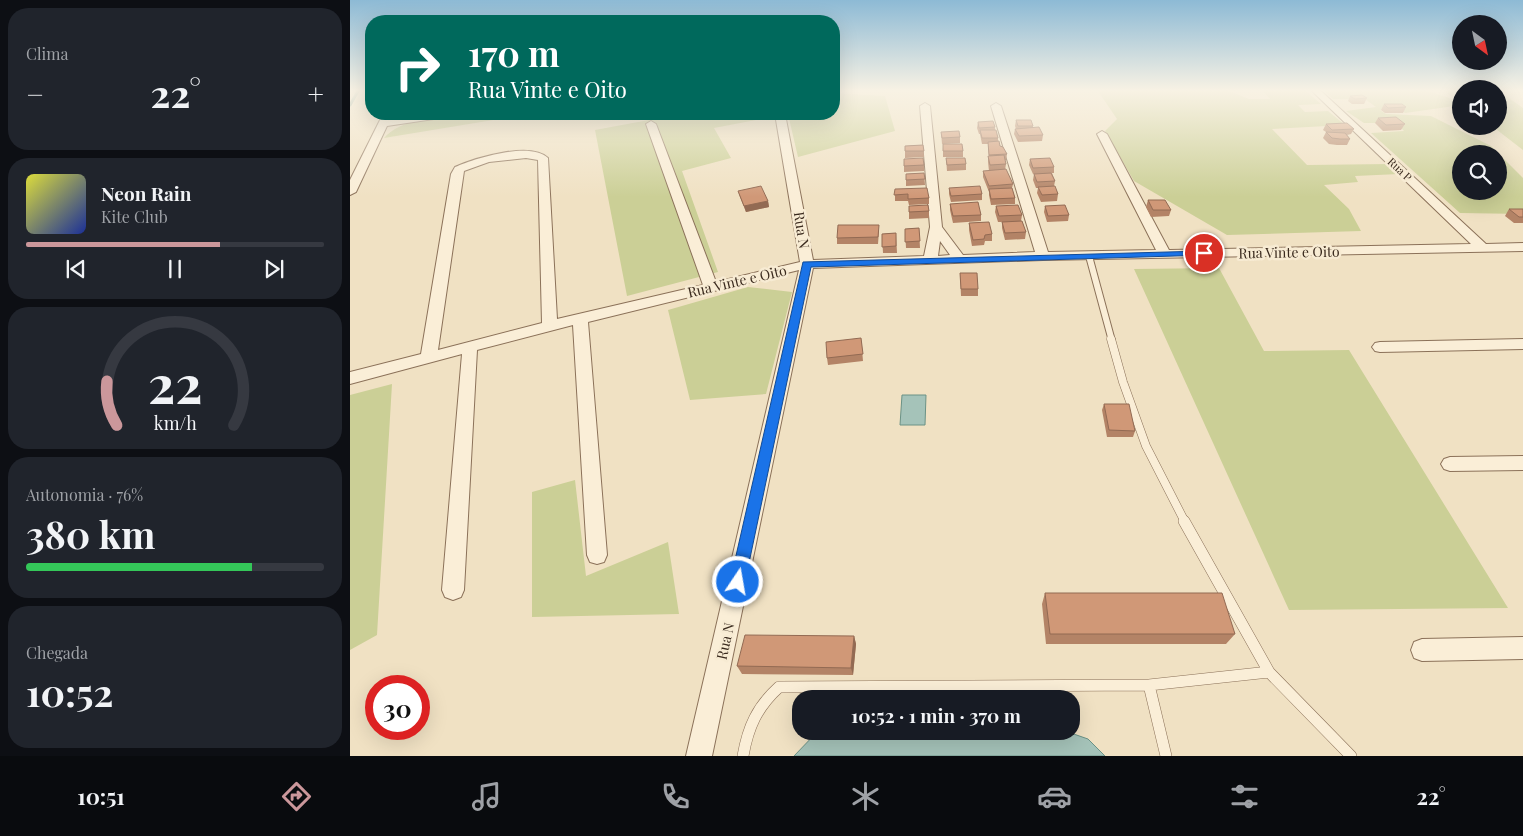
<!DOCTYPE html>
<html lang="pt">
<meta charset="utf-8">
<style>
body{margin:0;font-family:"Playfair Display",serif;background:#20242c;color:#f1f3f6;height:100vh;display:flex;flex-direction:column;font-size:19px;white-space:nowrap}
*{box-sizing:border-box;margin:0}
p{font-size:16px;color:#9ea1a6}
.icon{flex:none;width:28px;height:28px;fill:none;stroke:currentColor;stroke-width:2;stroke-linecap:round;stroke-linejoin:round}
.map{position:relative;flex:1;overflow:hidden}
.drawer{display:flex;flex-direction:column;gap:8px;padding:8px;background:#0d0f14;width:350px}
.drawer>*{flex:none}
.banner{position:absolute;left:15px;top:15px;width:475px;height:105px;border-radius:20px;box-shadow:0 5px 20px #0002;background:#00695c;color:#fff;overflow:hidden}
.needle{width:32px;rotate:147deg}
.fabs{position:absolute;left:1102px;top:15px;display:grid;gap:10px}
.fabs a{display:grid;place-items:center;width:55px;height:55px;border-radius:50%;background:#171b24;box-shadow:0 5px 20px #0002;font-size:25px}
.speed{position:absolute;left:15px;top:675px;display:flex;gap:10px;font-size:25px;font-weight:700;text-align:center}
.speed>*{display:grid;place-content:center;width:65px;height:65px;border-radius:50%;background:#171b24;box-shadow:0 5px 20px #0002;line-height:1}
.speed .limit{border:8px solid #d22;background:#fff;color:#111}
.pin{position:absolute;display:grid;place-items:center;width:42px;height:42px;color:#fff;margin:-21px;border:2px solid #fff;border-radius:50%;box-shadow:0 1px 5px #0007}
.me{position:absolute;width:55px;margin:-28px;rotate:12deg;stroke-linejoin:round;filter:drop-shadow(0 0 4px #0008)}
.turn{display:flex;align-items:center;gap:18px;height:105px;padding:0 20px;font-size:22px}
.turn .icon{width:65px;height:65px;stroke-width:2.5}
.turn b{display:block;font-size:35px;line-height:42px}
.big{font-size:38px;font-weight:700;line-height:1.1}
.drawer .tile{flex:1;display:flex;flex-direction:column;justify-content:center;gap:8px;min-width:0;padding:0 18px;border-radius:20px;background:#20242c}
.drawer .dial{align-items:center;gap:0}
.dial svg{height:130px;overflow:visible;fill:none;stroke:#363941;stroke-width:7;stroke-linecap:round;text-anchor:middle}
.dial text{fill:#f1f3f6;stroke:none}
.song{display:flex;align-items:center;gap:15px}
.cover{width:60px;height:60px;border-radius:8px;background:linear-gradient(135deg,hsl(60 70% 55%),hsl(230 70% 35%))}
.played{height:5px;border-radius:2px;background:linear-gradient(90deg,#cb979b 65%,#363941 65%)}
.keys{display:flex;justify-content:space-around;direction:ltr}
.heat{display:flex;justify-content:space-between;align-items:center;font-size:28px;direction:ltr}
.charge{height:8px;border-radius:4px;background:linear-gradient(90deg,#34c759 76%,#363941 0)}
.trip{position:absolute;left:442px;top:690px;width:288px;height:50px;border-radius:20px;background:#171b24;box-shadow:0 5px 20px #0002;font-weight:700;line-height:50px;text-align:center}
.menu{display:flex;height:80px;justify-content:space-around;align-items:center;background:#090b0e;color:#9ea1a6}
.menu .icon{width:35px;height:35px}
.menu .on{color:#cb979b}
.menu b{font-size:22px;color:#f1f3f6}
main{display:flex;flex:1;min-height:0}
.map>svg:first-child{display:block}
.green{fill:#cbcf96;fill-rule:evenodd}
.water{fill:#a5c3b9;stroke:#6b9286}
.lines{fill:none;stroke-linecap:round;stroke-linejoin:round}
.stream{stroke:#6b9286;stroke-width:3}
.lane-far2-casing{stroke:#8b7159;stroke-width:8}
.lane-far1-casing{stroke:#8b7159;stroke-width:9}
.lane-casing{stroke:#8b7159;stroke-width:12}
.street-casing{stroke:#8b7159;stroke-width:2}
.lane-far2{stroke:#faeed7;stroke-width:6}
.lane-far1{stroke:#faeed7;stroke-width:8}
.lane{stroke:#faeed7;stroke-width:11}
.street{fill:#faeed7;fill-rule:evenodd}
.wall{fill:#b38366}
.shaded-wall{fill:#926a53}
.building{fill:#d09877;stroke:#926a53}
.route{fill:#1a73e8;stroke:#114b97}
.labels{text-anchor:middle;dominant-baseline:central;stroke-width:5;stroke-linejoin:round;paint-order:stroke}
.far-street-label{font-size:11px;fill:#3a2a1e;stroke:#f7ebd3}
.street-label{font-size:14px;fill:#3a2a1e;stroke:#f7ebd3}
</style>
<main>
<section class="drawer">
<div class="tile"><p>Clima</p>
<div class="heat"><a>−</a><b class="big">22°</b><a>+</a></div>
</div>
<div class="tile">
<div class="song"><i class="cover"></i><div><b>Neon Rain</b><p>Kite Club</p></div></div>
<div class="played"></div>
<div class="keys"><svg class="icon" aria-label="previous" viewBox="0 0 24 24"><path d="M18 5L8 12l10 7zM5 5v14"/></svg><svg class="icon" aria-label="pause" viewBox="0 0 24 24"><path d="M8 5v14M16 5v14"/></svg><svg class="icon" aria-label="next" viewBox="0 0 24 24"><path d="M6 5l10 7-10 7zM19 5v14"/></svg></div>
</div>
<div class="tile dial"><svg viewBox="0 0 100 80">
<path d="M14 69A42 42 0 1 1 86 69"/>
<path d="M14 69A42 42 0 0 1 8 42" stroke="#cb979b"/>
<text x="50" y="56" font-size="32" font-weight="700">22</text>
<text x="50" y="72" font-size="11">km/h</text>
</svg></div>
<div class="tile"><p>Autonomia · 76%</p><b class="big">380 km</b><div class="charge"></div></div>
<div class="tile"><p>Chegada</p><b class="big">10:52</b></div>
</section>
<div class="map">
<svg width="1173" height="756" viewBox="0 0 1173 756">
<rect width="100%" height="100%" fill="#f0e1c3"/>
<path class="green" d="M748,91H879L899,99H920L913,91H956L971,104L948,105L955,112L978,111L995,125L922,129L957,165L1038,164L1049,174L1005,176L1008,182L974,185L999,209L1011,231L877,235L784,181L755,131L767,119Z
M974,91H1078L1106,100L1095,91H1111V105L1055,113L1050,109L1030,110L1036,114L1081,116L1141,146L1173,178V214L1110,213L1021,133L1054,131L1046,123H1014L996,111L1026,107L1015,99H983ZM1111,154H1149V191H1111Z
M1149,91L1173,108V150L1142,126H1149Z
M484,93L535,96L545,131L448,157L438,114H484Z
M110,114H180L34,138C52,118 85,119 110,114Z
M331,114H415L416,118L364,128L381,158L332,171L368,272L277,296L245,130Z
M869,268L914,351L999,350L1158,608L939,610L784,269Z
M398,287L442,292L416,394L340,400L318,310Z
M42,384L27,635L0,650V395Z
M225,480L236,576L318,542L329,614L182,617V492Z"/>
<path class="water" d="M552,395H576L575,425H550Z
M468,731H500L499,737L518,738L520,731H715L738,739L755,756H444Z"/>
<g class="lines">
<path class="stream" d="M0,105L8,91"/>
<defs>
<path id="lane-far2" d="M739,256L762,341"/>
<path id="lane-far1" d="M761,339L773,382L796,446L835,522"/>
<path id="lane" d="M834,521L919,672
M799,685L816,756
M393,756C398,727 407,707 429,687L799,685L919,672L1001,756"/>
<path id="street" d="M962,91H971L1136,244L1173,243V251L693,260L463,268L362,756H336L449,270L238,322L257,555L254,562L247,564L240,562L237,555L223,325L127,350L114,590L111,597L103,600L95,597L92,590L112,354L0,384V372L71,354L101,174L105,167C125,158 181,141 198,158L207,319L353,285L296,124L301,121L306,124L366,282L450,262L425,114H435L463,260L574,256L580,227L570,106L575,103L580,106L592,227L613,255L685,252L641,106L646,103L651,106L698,252L806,250L747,134L752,131L757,134L819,250L1121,244ZM176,158L188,160L192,323L88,350L114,171L139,162ZM590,241L600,255L588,256Z
M33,114H43L40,120L80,114H102L97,117L37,126L6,192L0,195V180Z
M1173,339V349L1030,352L1025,351L1022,347L1025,343L1030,342Z
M1173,456V470L1100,471L1094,469L1091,464L1094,459L1100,457Z
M1173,637V659L1072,661L1064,658L1061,650L1064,642L1072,639Z"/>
</defs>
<use href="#lane-far2" class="lane-far2-casing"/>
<use href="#lane-far1" class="lane-far1-casing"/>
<use href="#lane" class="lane-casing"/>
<use href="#street" class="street-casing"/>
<use href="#lane-far2" class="lane-far2"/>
<use href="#lane-far1" class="lane-far1"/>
<use href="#lane" class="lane"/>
<use href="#street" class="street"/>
</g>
<path class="wall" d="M1000,96L1017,98L1014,104H1002L998,101Z
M1034,104L1056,107L1053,113H1035L1031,110Z
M1028,118L1055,124L1051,130L1033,131L1025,123Z
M666,120L683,126V127L693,135L692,141L668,142L664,134L665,129H666L665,126Z
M628,122L645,127V130L648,138V141L650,146L657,154L656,160H655L656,164L655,170L663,184L662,188L665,198V204L641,205L639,195V192L633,177V171H639L638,162V156H639L638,144H632L630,134H629L627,128Z
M976,124L1004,129L1001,134L997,135L1000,139L997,145H987L979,144L973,138L976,132L973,130Z
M591,132L610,137V143L592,144Z
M593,144L613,151V157H593Z
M573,145L574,157L555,158V146Z
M596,158L616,164V170L597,171Z
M554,159L574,165V171L554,172Z
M680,159L704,167V173H702L705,181L704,186L708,194L707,201L691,202L687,193L688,188H686L683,180L684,174H683L679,165Z
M574,173L575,185L556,186V174Z
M599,188L632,194V200L601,202L599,194Z
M545,189L579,198V204L559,205L558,201H545Z
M388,191L418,201L419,207L396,212L390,197Z
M798,200L821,210L819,216L801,217L796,207Z
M600,204L631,215V221L603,223L600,210Z
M559,206L579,211V218L559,219Z
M646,206L672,215L671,221L676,232L675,239L655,240L652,228V222H648L645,212Z
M695,206L719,215L718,221L697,222L694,212Z
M1159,209H1173V223H1164L1155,216Z
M619,223L642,234V241H635L634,245L622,246L619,230Z
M569,228L570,248H556L555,229Z
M529,231L528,244H487V238Z
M546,233L547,253H533L532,234Z
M610,273L628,289V296H611Z
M511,338L513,361L478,365L477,358Z
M754,404L785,431L783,437H757L752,410Z
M695,593L885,634L876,644H696L692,604Z
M504,636L506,644L503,675L392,674L387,666Z"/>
<path class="shaded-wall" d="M418,201L419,207L396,212L394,206Z
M504,636L506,644L503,675L501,668Z"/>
<path class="building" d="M1012,95L1017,98L1005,99L1000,96Z
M1034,104H1052L1056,107L1038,108Z
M1046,117L1055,124L1036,125L1028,118Z
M666,120H681L683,126H668Z
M643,121L645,127L629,128L628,122Z
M997,123L1004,129L982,130L976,124Z
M689,127L693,135L669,136L665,129Z
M630,130H646L648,138H632Z
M609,131L610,137L592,138L591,132Z
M976,132L995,133L1000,139H990L982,138Z
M649,141L650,146L653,147L657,154L639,155L638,142Z
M593,144H612L613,151H593Z
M573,145L574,151H555V146Z
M654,155L656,164L640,165L638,156Z
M573,158L574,165L554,166V159Z
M596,158H615L616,164L597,165Z
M700,158L704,167L683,168L680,159Z
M656,169L663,184L639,186L633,171Z
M574,173L575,179L556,180V174Z
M701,173L705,181L687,182L684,174Z
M411,186L418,201L394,206L388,191Z
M630,186L632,194L601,196L599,188Z
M705,186L708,194L692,195L688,187Z
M577,188L579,198L558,199V194L544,195L545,189Z
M662,188L665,198L641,199L639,189Z
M798,200H815L821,210H803Z
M628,202L631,215L603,216L600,204Z
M578,205L579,211L559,212V206Z
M668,205L672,215L649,216L646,206Z
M715,205L719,215L698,216L695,206Z
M1159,209H1173V217H1169Z
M672,221L676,232L655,233L652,222Z
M639,222L642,234L635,235L634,239L623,240L619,223Z
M488,225H529L528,237L487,238Z
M569,228L570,241L555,242V229Z
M546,233V246L532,247V234Z
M610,273H627L628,289H611Z
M511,338L513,354L477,358L476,342Z
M754,404H779L785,431L759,430Z
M695,593H872L885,634H700Z
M395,635L504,636L501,668L387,666Z"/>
<linearGradient id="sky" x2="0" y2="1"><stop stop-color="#8dbad5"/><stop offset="0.46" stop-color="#f8f2e4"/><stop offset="1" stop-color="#f8f2e4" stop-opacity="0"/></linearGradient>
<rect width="1173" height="197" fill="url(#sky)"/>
<path class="route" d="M854,251H858V255L461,267L395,582L393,587L388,589L382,587L380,582L453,262Z"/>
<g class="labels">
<g class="far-street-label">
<text transform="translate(1050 169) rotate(43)">Rua P</text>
</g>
<g class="street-label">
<text transform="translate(452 230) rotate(81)">Rua N</text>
<text transform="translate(939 252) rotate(-1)">Rua Vinte e Oito</text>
<text transform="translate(387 281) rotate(-13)">Rua Vinte e Oito</text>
<text transform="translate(375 641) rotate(-77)">Rua N</text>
</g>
</g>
</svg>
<div class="fabs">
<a><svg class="needle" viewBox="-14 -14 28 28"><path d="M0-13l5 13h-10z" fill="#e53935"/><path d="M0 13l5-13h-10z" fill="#9ea1a6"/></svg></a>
<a><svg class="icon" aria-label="sound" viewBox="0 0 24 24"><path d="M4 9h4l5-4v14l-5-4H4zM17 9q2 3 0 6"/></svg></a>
<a><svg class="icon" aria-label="search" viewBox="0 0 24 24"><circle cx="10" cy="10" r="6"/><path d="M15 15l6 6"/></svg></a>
</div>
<div class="speed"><div class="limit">30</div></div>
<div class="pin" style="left:854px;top:253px;background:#d93025"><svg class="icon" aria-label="arrive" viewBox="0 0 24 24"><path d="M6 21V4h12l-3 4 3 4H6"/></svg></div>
<svg class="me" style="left:388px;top:582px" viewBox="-20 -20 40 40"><circle r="17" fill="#1a73e8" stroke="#fff" stroke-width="3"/><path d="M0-11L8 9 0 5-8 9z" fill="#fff"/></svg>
<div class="trip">10:52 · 1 min · 370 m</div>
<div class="banner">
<div class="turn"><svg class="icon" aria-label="right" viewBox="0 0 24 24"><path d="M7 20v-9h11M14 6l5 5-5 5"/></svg><div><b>170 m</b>Rua Vinte e Oito</div></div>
</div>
</div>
</main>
<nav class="menu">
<b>10:51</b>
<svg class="icon on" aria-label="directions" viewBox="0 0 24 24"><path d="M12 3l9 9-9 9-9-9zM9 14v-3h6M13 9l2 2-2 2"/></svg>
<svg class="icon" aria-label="music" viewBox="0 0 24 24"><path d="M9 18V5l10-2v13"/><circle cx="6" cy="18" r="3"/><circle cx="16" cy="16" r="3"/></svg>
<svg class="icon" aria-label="phone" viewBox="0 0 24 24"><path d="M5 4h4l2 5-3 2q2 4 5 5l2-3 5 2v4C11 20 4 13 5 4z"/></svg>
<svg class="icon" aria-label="climate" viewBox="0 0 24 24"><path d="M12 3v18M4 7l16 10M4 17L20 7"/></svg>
<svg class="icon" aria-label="car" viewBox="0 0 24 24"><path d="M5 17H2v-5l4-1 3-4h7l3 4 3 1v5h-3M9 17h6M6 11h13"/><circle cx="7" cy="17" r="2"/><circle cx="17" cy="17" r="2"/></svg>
<svg class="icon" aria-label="filters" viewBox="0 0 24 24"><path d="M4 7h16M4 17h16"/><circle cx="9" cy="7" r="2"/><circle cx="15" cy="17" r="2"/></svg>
<b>22°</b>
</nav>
